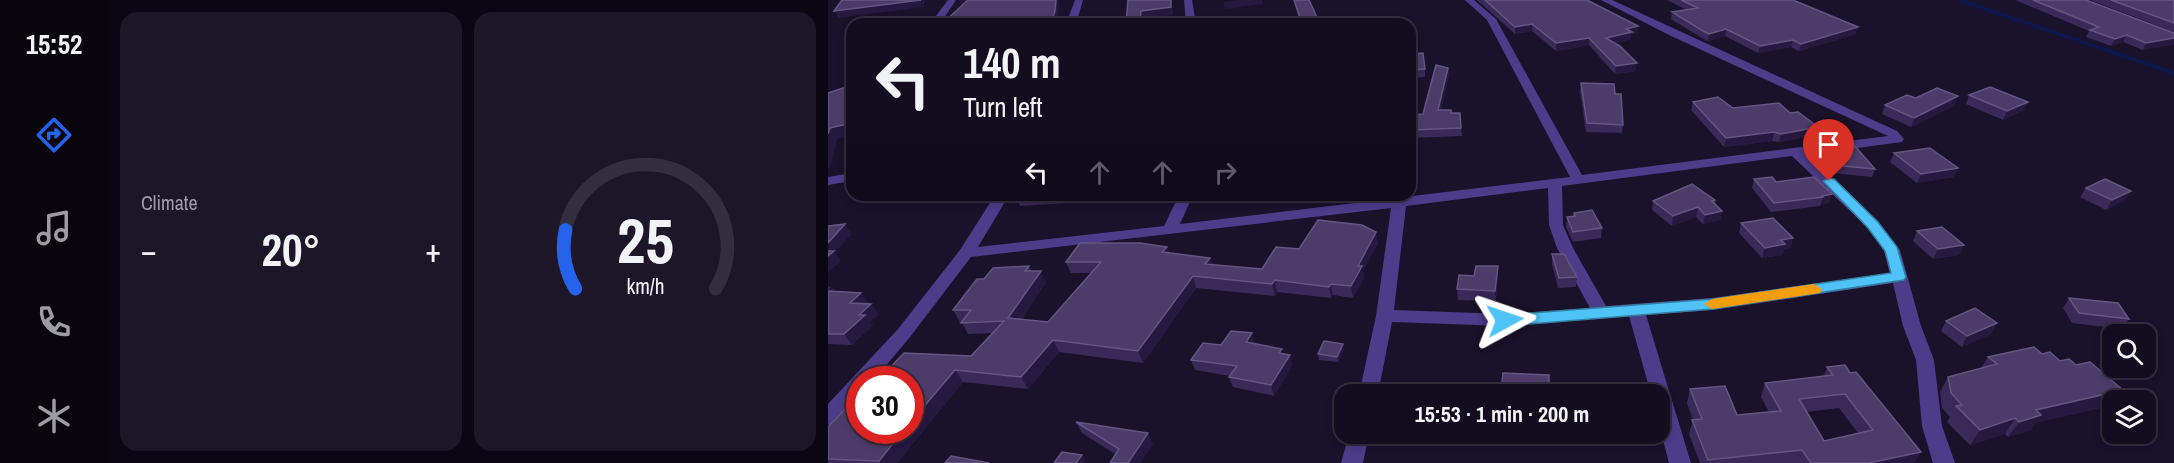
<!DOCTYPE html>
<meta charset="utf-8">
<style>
body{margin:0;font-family:"Archivo Narrow",sans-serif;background:#1d1629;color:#f1f3f6;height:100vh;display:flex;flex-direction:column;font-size:22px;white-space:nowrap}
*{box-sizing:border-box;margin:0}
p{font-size:20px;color:#9d9ca5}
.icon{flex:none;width:33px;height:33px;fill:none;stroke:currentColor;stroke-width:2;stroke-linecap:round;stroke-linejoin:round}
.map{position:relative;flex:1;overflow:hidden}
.panel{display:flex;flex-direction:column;gap:12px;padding:12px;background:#0b0712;width:720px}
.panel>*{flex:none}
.banner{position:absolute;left:18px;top:18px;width:570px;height:183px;border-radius:18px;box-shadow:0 3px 9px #0003,0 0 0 2px #332d3e;background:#140d20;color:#f1f3f6;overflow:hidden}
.controls{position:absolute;left:1274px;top:324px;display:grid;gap:12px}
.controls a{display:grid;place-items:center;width:54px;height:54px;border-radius:12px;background:#140d20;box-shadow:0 3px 9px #0003,0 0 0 2px #332d3e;font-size:30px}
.speed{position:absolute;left:18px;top:366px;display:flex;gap:12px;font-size:30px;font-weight:700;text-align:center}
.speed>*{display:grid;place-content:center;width:78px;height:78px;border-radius:50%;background:#140d20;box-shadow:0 3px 9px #0003,0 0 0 2px #332d3e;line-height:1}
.speed .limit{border:9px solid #d22;background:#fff;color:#111}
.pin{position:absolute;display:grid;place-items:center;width:51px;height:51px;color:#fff;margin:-62px -26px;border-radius:50% 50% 50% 0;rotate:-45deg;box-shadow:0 0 6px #0007}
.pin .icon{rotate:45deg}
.me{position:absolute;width:66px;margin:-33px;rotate:85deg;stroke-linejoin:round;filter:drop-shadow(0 0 4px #0008)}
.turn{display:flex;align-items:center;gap:21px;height:126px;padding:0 18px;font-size:27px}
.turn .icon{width:78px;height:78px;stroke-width:2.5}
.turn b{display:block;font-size:42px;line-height:51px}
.lanes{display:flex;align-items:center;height:57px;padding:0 18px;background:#0003;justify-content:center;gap:30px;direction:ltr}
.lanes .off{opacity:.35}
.big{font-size:45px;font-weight:700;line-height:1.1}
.panel .tile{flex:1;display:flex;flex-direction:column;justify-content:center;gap:9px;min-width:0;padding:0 21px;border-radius:18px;background:#1d1629}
.panel .dial{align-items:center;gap:0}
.dial svg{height:156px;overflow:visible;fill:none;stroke:#332d3e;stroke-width:7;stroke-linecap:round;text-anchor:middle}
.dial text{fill:#f1f3f6;stroke:none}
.heat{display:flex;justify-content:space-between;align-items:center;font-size:33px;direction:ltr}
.panel .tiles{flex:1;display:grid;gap:12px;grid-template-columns:repeat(2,1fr)}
.trip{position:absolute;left:506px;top:384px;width:336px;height:60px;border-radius:18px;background:#140d20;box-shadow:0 3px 9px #0003,0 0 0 2px #332d3e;font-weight:700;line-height:60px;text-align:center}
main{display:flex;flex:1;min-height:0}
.tabs{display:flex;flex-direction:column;width:108px;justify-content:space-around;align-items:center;background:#08050d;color:#9d9ca5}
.tabs .icon{width:42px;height:42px}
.tabs .selected{color:#2563eb}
.tabs b{font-size:27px;color:#f1f3f6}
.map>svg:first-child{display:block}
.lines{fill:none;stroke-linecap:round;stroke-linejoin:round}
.stream{stroke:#0b164a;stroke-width:4}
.minor{fill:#4c3c8a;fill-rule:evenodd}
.wall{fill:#3b2959;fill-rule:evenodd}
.shaded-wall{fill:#26183f}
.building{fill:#4d3c6a;stroke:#655582;stroke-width:1.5;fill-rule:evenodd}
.route{fill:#4fc3f7;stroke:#337fa1;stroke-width:1.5}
.slow{fill:#f59e0b}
</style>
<main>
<nav class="tabs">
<b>15:52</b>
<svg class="icon selected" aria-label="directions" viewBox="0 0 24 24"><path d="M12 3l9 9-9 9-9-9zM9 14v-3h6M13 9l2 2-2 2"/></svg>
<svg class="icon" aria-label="music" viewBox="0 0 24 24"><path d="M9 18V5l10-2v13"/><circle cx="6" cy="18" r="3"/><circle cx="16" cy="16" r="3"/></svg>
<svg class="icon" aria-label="phone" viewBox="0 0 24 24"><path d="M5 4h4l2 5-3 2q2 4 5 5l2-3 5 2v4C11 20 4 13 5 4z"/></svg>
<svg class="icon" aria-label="climate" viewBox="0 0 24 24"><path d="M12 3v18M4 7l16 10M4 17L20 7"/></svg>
</nav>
<section class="panel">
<div class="tiles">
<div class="tile"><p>Climate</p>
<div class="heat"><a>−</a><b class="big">20°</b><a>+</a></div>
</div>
<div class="tile dial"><svg viewBox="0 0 100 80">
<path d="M14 69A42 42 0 1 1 86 69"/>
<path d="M14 69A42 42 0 0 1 9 39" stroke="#2563eb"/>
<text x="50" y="56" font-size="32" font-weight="700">25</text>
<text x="50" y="72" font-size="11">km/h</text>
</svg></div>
</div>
</section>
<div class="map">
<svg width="1346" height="463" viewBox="0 0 1346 463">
<rect width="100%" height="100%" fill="#1a112b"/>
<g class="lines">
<path class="stream" d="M1131,0L1346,73"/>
<path class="minor" d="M120,0H128L112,24H102Z
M247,0H255L248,24H238Z
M356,0H364L368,24H358Z
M637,0H646L668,19L754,175L1060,136L841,35L773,0H784L1069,131L1076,139L1074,142L977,155L1050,222L1072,250L1093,326L1106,360L1114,426L1127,463H1105L1094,426L1088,360L1075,326L1065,283L885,310L818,315L863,463H841L831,425V394H823L801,316L677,326L564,322L550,394H531L548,316L563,208L143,257L82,337L46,380H32V395L7,423L0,425V404L70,329L132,250L167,195H181L150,247L336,226L351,195H365L352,224L742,177L659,20ZM964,156L1040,228L1056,251L1062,273L885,298L778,306L745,248L735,225L734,186ZM720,188L721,225L729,248L762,308L677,314L566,310L578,206Z
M24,173V181L0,185V177Z
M521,434H541L535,463H513Z"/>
</g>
<path class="wall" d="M466,0L492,24H473Z
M649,0H759L810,26L809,33L803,34V39L787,43L808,71L787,74L761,45L728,51L704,31L687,34Z
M839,0H965L1028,34L971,51L963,47L930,53L897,36L880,41L874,38L843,19L844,12L859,10Z
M1187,0H1258L1346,33L1315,50L1295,42L1283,46L1258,37L1261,31Z
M1262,0H1346V32Z
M582,67L597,69V77L583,78Z
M620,68L621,75L613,110L623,113L633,128L634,136L583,138V130L595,114Z
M753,83L787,94L795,125L794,133L758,132L752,91Z
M1141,95L1200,102L1196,110L1175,120L1138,104Z
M1088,98L1127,105L1083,127L1054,114L1057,105Z
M865,102L905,108L962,113L990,127L988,135L951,142L944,141L896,147L863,110Z
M999,147L1047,169L1044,177L1003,173L997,155Z
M1066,153L1126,177L1089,183L1062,162Z
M986,177L1001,203L993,204L992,206L943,212L924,188L926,179L948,182Z
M1258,188L1303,191L1297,200L1278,210L1252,197Z
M187,195H295L255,199L254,202L192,206Z
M388,195H436L434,199H389Z
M887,200V203L894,211L892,220L875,224L868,217L844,226L824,210L825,201Z
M746,213L774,228L773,238L745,242L738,227L739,217L745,216Z
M913,223L965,238L962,248L956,249L954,255L934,258L911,233Z
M1089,231L1136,245L1131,255L1105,259L1085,241Z
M550,243L535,271L536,278L525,298L505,295L503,298L449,292L447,296L368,288L315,363L231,352L200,389L135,382L69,463H0V427L32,430L82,380L143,356L164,333L140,334L134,322H132L125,310L156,279L201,266L203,271L218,282L194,319L220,322L263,273H243L238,262L339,247L341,253L384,265L434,269L471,249Z
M724,254L749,277L748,287L730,288L724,264Z
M670,266L668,301L630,300L629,289Z
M0,286L7,291L33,293L40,303L43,304L50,314L42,322L45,325L24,345L0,344Z
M1241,298L1301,319L1294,329L1244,323L1235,308Z
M1118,321L1163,334L1134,347L1113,331Z
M427,344L455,354L462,355L464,366L446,396L405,387L401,377L402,376L367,370L363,360L393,345Z
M516,349L510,362L491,360L490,354Z
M1214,354L1284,405L1207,423L1203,430L1180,437L1177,434L1142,445L1119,422L1122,417L1114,408L1112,392L1120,377L1153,368L1160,357Z
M999,367L1022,373L1093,452L1086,463H872L861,434L865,420L859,403L862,389L909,415L941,412L933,397L937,383L996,376ZM1011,408L1030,433L996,441L978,412Z
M675,373L721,394H673Z
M248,422L325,444L312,463H282L287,454L254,433Z"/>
<path class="shaded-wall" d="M93,0H96V7L10,18L6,11Z
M131,0H145L146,3L133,5Z
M228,0H231L230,18L228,24H223Z
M343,0H344L345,15L315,18V24H299L298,23L313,11Z
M410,0H434L435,4L397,9L395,2Z
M704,24V31L687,34V27Z
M810,26L809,33L803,34V39L778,45V38L798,29Z
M1030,27L1028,34L971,51L973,44Z
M898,29L897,36L880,41L881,34Z
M1299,35L1295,42L1283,46L1287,39Z
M761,38V45L728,51V43Z
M1346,38V45L1315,50L1318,43Z
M965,40L963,47L930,53L932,46Z
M809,63L808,71L787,74L788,66Z
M620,68L621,75L611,118L610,110Z
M1130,96L1127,105L1083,127L1086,118Z
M1200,102L1196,110L1175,120L1179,111Z
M24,123V136L9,139L2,168L0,169V134L2,128Z
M990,127L988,135L951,142L953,134Z
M946,132L944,141L896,147L898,138Z
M1130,168L1126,177L1089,183L1093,174Z
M1303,191L1297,200L1278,210L1284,200Z
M1004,194L1001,203L993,204L995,197L994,196Z
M251,195H254L255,199L254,202Z
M870,207L868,217L844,226L845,216Z
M894,211L892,220L875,224L877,215Z
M17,224L24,234L7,252L13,261L0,273V243Z
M548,232L550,243L535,271L536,278L525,298L523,286L530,266Z
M965,238L962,248L956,249L954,255L934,258L937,248L953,240Z
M1136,245L1131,255L1105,259L1110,249Z
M339,247L343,258L334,252Z
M382,258L386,269L377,264Z
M670,266V277L668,301L667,291Z
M213,271L218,282L187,329L180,318Z
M365,276L368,288L315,363L310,351Z
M447,280L449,292L447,296L444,284Z
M503,284L505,295L503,298L501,287Z
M4,286L11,297L0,293V290Z
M33,293L41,303L29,313L22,303Z
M43,304L50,314L42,322L45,325L24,345L16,334L31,315Z
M1169,323L1163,334L1134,347L1139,336Z
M424,333L427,344L418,342Z
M225,340L231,352L200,389L193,377Z
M515,344L516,349L510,362L509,357Z
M462,355L464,366L446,396L443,385Z
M127,370L135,382L69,463H53L51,461L76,430H82V423Z
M1295,390L1287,400H1284V405L1207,423L1203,430L1180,437L1191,422L1208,410Z
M1187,418L1177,434L1142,445L1152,430Z
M320,433L325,444L312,463H300Z
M1093,452L1086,463H1041Z
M254,455L258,463H248Z"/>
<path class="building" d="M14,0H93L6,11Z
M140,0H228L227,11L223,24H114Z
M300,0H343V7L313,11L312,21L298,23Z
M466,0H481L492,24H474Z
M657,0H759L810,26L798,29L804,32L778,38L792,46L809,63L788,66L761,38L728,43L704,24L687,27Z
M853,0H965L1030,27L973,44L965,40L932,46L898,29L881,34L875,31L844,12L870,8Z
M1205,0H1258L1346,33V38L1318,43L1299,35L1287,39L1262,30L1271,27Z
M1283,0H1346V23Z
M595,53L597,69L582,70V54Z
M608,65L620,68L610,110H623V113H632L633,128L583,130V115L595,114Z
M753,83L786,84L787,94H793L795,125L759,123Z
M24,85V123L2,128L0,134V93Z
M1162,87L1200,102L1179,111L1141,95Z
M1109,88L1130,96L1086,118L1057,105L1079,95L1088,98Z
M890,97L905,108L951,103L962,113L970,112L990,127L953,134L946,132L898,138L865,102Z
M1025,144L1047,169L1005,165L999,147Z
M1102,148L1130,168L1093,174L1066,153Z
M944,177L948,182L986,177L1004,194L994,196L995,197L946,203L926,179Z
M1277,179L1303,191L1284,200L1258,188Z
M864,184L887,200L884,201L894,211L877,215L870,207L845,216L825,201Z
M764,210L774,228L745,232L739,217L747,216L746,213Z
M945,218L965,238L953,240L957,244L937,248L913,223Z
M490,220L534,225L548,232L530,266H534L523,286L503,284L501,287L447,280L444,284L365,276L310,351L225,340L193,377L127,370L82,423V380H50L76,353L143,356L176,321L133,323L143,310H125L149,279H156L165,268L201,266L197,271H213L180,318L220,322L273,262H238L252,243H312L339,247L334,252L382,258L377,264L434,269L448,247L471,249Z
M17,224L0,243V226Z
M1114,227L1136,245L1110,249L1089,231Z
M0,251H6L0,256Z
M724,254H736L749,277L731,278Z
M648,266H670L667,291L629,289L631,275L646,276Z
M0,291L33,293L22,303L43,304L31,315H37L16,334H0Z
M1241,298L1290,303L1301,319L1251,313Z
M1147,308L1169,323L1139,336L1118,321Z
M403,331L424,333L418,342L454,349L451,353L462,355L443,385L401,377L409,366L363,360L375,343L393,345Z
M496,341L515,344L509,357L490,354Z
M1206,347L1214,354L1222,352L1232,361L1241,359L1248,365L1262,362L1295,390L1208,410L1213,415L1191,422L1187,418L1152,430L1128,406L1134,405L1123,393L1120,377L1169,364L1160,357Z
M1017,365L1022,373L1028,372L1093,452L1041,463H983L974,450L880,460L864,420L874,419L862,389L897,386L909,415L953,411L937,383L1005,375L999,367ZM1017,394L1045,430L996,441L971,399Z
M675,373L721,375V394L673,392Z
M31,394L32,430H76L51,461L0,459V427Z
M248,422L320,433L300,463H282L291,449Z
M234,452L254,455L248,463H226Z
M123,456L161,463H117Z"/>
<path class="route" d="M1001,178L1006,179L1050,222L1069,247L1078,277L1076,280L885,309L677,326L672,324L669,320L672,316L677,315L885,299L1063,273L1057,251L1040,228L995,181Z"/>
<path class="slow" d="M986,284L994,289L992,293L884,309L876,304L884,299Z"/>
</svg>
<div class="controls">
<a><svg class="icon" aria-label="search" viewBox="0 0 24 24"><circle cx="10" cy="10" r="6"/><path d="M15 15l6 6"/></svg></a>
<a><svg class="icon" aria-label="layers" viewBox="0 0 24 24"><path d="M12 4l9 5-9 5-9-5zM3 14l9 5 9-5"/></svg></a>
</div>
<div class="speed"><div class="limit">30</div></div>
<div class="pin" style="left:1001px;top:181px;background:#d93025"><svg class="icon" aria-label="arrive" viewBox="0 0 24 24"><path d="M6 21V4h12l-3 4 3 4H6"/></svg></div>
<svg class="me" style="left:677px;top:320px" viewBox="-20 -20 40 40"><path d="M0-17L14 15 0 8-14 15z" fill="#4fc3f7" stroke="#fff" stroke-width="4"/></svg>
<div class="trip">15:53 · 1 min · 200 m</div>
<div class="banner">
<div class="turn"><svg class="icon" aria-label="left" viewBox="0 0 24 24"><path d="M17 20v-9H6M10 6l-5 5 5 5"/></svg><div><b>140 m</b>Turn left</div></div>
<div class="lanes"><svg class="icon" aria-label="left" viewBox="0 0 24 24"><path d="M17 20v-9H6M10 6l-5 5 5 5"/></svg><svg class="icon off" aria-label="ahead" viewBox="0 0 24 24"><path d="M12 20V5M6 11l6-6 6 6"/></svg><svg class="icon off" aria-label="ahead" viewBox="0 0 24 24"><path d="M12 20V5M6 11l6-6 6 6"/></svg><svg class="icon off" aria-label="right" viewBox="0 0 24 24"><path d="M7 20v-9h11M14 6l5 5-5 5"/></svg></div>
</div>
</div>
</main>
